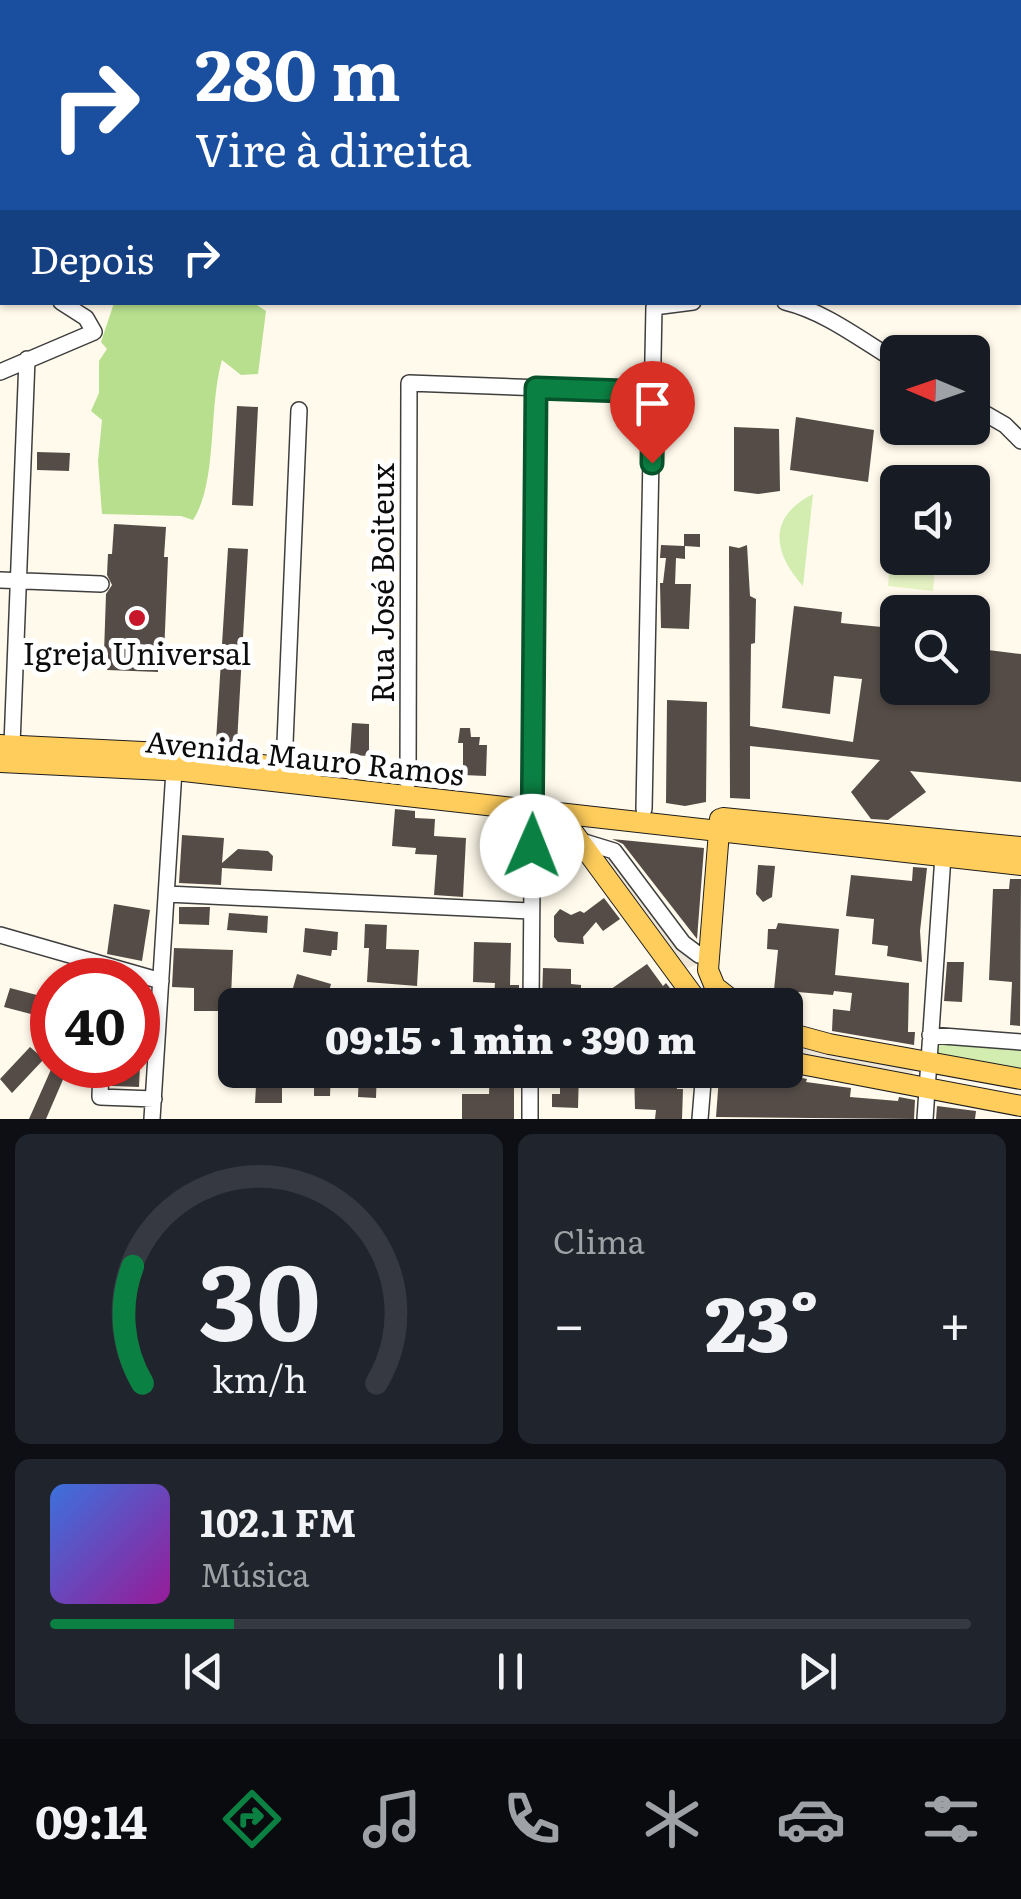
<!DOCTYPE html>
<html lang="pt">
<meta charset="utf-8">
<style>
body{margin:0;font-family:Literata,serif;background:#20242c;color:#f1f3f6;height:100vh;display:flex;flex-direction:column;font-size:38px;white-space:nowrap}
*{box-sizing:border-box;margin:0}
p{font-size:32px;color:#9ea1a6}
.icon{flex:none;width:55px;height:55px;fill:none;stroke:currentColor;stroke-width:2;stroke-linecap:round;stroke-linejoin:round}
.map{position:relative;height:1119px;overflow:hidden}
.panel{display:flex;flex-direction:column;gap:15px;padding:15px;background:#0d0f14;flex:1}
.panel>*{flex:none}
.top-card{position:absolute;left:0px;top:0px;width:1022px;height:305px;box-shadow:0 2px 8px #0004;background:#1a4fa0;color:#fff;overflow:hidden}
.needle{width:65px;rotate:272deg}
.fabs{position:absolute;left:880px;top:335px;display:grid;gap:20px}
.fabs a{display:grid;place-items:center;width:110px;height:110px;border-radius:15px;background:#171b24;box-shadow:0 2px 8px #0004;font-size:50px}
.speed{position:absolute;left:30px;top:958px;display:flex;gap:20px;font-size:50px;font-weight:700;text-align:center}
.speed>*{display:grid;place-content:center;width:130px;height:130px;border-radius:50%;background:#171b24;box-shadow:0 2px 8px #0004;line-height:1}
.speed .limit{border:15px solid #d22;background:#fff;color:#111}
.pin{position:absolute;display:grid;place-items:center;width:85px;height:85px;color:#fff;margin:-102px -42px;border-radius:50% 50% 50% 0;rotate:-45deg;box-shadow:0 0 10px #0007}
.pin .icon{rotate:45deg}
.me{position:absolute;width:110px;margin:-55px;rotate:1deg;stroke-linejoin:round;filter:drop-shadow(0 0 8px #0008)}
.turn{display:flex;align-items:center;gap:35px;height:210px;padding:0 30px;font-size:45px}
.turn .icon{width:130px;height:130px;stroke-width:2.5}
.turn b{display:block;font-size:70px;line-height:85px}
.then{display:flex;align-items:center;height:95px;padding:0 30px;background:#0003;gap:20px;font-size:38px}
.big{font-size:75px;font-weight:800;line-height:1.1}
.panel .tile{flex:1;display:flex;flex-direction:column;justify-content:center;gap:15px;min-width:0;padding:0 35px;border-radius:15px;background:#20242c}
.panel .dial{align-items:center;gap:0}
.dial svg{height:260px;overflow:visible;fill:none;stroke:#363941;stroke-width:7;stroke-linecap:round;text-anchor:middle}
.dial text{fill:#f1f3f6;stroke:none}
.song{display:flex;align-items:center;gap:30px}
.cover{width:120px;height:120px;border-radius:15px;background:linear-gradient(135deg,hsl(220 70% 55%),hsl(300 70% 35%))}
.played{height:10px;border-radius:5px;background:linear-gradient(90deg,#0b8043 20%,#363941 20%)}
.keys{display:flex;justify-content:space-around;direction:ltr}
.heat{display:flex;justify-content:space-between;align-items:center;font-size:55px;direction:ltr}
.panel .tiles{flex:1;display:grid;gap:15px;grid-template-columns:1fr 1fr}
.tile:last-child{grid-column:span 2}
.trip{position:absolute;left:218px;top:988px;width:585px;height:100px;border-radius:15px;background:#171b24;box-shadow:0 2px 8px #0004;font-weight:800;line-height:100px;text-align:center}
.dock{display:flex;height:160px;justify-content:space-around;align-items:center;background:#090b0e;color:#9ea1a6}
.dock .icon{width:70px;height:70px}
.dock .on{color:#0b8043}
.dock b{font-size:45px;color:#f1f3f6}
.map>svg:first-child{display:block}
.green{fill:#d3edb1}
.forest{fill:#b7df8e}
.pitch{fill:#e5f3c3}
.plaza{fill:#efe8d9}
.building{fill:#554c47}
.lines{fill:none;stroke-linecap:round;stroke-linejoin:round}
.minor-casing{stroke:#3f3f3f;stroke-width:18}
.major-casing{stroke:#1d1d1d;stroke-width:22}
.minor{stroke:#fff;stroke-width:15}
.major{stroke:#ffcd5b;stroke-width:20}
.route-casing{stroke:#07532c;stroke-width:25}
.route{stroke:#0b8043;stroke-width:18}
.poi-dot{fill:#c8172a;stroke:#fff;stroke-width:4}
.labels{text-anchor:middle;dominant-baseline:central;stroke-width:10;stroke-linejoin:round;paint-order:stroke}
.street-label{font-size:30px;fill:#0c0c0c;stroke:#fff}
.poi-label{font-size:30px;fill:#0c0c0c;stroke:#fff}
</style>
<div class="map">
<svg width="1021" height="1119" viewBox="0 0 1021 1119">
<rect width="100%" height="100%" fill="#fffaeb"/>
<path class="green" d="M813,494L803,586C773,553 767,517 813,494Z
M935,1039L1021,1046V1075L934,1059Z"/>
<path class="forest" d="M0,0H295L296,2H2L0,30Z
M510,0H769L514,2Z
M114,303H254L266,311L258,374L241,375L222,360C208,408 218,482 193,520L181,516L102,514L98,461L102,420L91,411L99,393V361L107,349L101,342Z"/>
<path class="pitch" d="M895,509L898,558H936L933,591L888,586Z"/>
<path class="plaza" d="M598,851L608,852L697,959L696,965L685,969Z
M785,1038L913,1067L912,1077L800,1054L785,1049Z"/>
<path class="building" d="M237,406L258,407L253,506L232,505Z
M796,417L874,430L868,482L790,470Z
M734,427L779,429L780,491L758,494L734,491Z
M37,452L70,453L69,471L37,470Z
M114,524L166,527L164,557H168L164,655H158V672L107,670L108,653H104L106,594L112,585L107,575L108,554H112Z
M684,534H700V547L685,546V559L676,558L675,584H691L689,629L661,628L660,583H663L666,558H660L661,545L684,546Z
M747,545L750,596L756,599L755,643L751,644L750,726L853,742L862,679L834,676L830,714L782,708L794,606L842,612L841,623L892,628L890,646H898V688H972V648L1021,654V782L910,771L926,792L888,820L871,819L851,792L880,760L750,746V799L730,798L729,546L739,548Z
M228,548L248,549L237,743L216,741Z
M667,700L707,702L706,802L685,806L666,803Z
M352,723L369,724V756L350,755Z
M460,728H470L471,737H480L479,745H487L486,776L463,775V743H458Z
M395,809L415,811V818L435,819L434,836L466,838L463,897L434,895L437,855L415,854L416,848L392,846Z
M495,829H508L520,842L518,869H513V875H500L498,865L489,857L490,849H494Z
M182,835L224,838L222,863L238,849L268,851L273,856L272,871L222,868L221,885L179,883Z
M544,835L553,836L579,865L543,863Z
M612,839L704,848L697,939L623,844Z
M758,865L775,866L772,897L763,902L756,894Z
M913,867L927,868L920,931L922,962L887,956L888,946L872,944L874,919L846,916L851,875L912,881Z
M1010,879H1021L1020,1026L1010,1025L1012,982L989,980L993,889H1009Z
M604,898L620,919L603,931L596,922L583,937L584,944L558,942L554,937V916L560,909L571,915L580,911L584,913Z
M114,904L150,910L142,961L107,954Z
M179,907H210L209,925L179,924Z
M229,913L268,916L267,933L227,930Z
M778,923L839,929L835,975L909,983L908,1032H915L914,1045L832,1031L833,1009L850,1011L852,993L834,991L833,995L774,990L778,950L767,949L768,929H776Z
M365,924L387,925L386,949L419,950L417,986L367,982L369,948H364Z
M305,928L338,932L337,950H332L331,956L303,952Z
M474,942L511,943L510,985H519V997L494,996L495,983L473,982Z
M174,948L233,950L231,997H234V1011H194V988L172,987Z
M947,962H964L962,1002L944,1001Z
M647,964L663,986L666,983L683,1005H654L645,994L630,1005H612L604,994Z
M543,968L571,969V984L581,985V1000H542Z
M297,974L331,984L325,1005L289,1002Z
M10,988L52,999L50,1019L4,1007Z
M30,1047L44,1059L12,1093L0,1079Z
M53,1065L68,1068L46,1119H29Z
M112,1065H140L139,1087L112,1086Z
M314,1070H331L330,1096H314Z
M359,1070H377L376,1098L358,1097Z
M490,1070H514V1119H462V1094H489Z
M634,1070L677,1071V1089H683L682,1119H655L656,1110L635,1109Z
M729,1070L779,1073L807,1079L806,1082L851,1088L850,1097L898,1101L899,1097L915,1100L914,1119L716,1117L719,1077Z
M560,1072H579L578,1108L552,1107V1094H560Z
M256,1086H282V1103H255Z
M937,1106L976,1111L975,1119H936Z"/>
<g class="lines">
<defs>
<path id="minor" d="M0,276H2
M785,302C826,312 861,340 898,362
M0,372L94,332L86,318L61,302
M972,406L1005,425L1021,441
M0,580L101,584
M12,745L27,359
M284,767L299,410
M408,782L409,383L653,392
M644,809L654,307L693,302
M578,840L614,851L683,943L699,955L710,951
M167,894L531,911
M0,935L161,981
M531,1005L536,388
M930,1035L1021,1042
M101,1065L100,1097L154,1099
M152,1119L174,770
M530,1119V1070
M700,1119L704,1070
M925,1119L943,856"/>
<path id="major" d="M0,745L163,753L312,771
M0,762L184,771L1021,865
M559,813L700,1005
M723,818L1021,847
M720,819L708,970L715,987L738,1005
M785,1032L829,1044L1021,1079
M785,1061L1021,1106"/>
</defs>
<use href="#minor" class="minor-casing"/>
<use href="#major" class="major-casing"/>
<use href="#minor" class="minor"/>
<use href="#major" class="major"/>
</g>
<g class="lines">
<defs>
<path id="route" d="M532,846L536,388L653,392L652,463"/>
</defs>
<use href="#route" class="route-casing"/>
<use href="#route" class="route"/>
</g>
<circle class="poi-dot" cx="137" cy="618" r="10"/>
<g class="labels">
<g class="street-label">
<text transform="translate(381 583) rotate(-90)">Rua José Boiteux</text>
<text transform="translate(305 756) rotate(6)">Avenida Mauro Ramos</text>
</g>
<g class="poi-label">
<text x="137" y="652">Igreja Universal</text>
</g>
</g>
</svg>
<div class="fabs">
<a><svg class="needle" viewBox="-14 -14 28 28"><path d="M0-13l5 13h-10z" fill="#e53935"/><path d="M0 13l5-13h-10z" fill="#9ea1a6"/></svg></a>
<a><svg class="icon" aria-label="sound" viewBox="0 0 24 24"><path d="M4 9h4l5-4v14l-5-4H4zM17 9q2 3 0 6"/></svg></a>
<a><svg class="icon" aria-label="search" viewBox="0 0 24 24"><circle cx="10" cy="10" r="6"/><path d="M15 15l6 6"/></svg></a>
</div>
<div class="speed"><div class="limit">40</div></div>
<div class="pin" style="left:652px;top:463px;background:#d93025"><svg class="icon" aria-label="arrive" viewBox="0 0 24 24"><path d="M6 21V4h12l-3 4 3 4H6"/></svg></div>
<svg class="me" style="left:532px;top:846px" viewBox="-20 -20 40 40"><circle r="19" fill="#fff"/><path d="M0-13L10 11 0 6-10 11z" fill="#0b8043"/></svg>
<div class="trip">09:15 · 1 min · 390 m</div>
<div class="top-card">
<div class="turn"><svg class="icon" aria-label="right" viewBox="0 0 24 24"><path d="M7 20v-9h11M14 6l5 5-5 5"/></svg><div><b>280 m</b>Vire à direita</div></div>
<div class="then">Depois<svg class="icon" aria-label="right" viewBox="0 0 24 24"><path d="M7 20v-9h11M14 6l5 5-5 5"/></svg></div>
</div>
</div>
<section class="panel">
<div class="tiles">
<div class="tile dial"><svg viewBox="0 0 100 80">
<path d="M14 69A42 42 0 1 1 86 69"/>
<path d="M14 69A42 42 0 0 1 11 33" stroke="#0b8043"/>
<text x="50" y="56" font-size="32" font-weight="700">30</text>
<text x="50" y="72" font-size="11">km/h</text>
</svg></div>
<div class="tile"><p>Clima</p>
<div class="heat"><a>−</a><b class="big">23°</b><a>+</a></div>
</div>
<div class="tile">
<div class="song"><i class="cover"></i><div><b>102.1 FM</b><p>Música</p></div></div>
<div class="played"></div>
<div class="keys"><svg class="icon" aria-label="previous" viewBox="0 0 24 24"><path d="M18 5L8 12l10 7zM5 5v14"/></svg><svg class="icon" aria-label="pause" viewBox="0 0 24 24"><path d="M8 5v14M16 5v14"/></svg><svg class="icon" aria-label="next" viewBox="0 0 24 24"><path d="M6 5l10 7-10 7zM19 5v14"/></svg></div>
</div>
</div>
</section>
<nav class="dock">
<b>09:14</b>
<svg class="icon on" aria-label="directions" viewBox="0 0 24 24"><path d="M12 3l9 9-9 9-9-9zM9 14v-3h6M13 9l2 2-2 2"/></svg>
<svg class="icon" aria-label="music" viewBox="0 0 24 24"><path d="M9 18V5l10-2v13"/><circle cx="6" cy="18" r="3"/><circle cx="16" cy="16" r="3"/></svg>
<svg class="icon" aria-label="phone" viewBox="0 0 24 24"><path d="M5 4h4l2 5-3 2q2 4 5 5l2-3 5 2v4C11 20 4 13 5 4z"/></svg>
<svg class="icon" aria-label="climate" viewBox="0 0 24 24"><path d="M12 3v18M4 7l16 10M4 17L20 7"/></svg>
<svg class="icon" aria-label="car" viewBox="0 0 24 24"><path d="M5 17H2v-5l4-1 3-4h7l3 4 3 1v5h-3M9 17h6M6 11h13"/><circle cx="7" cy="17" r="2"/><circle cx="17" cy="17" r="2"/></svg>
<svg class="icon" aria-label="filters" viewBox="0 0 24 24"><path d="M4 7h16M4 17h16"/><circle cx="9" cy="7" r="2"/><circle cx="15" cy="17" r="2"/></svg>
</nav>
